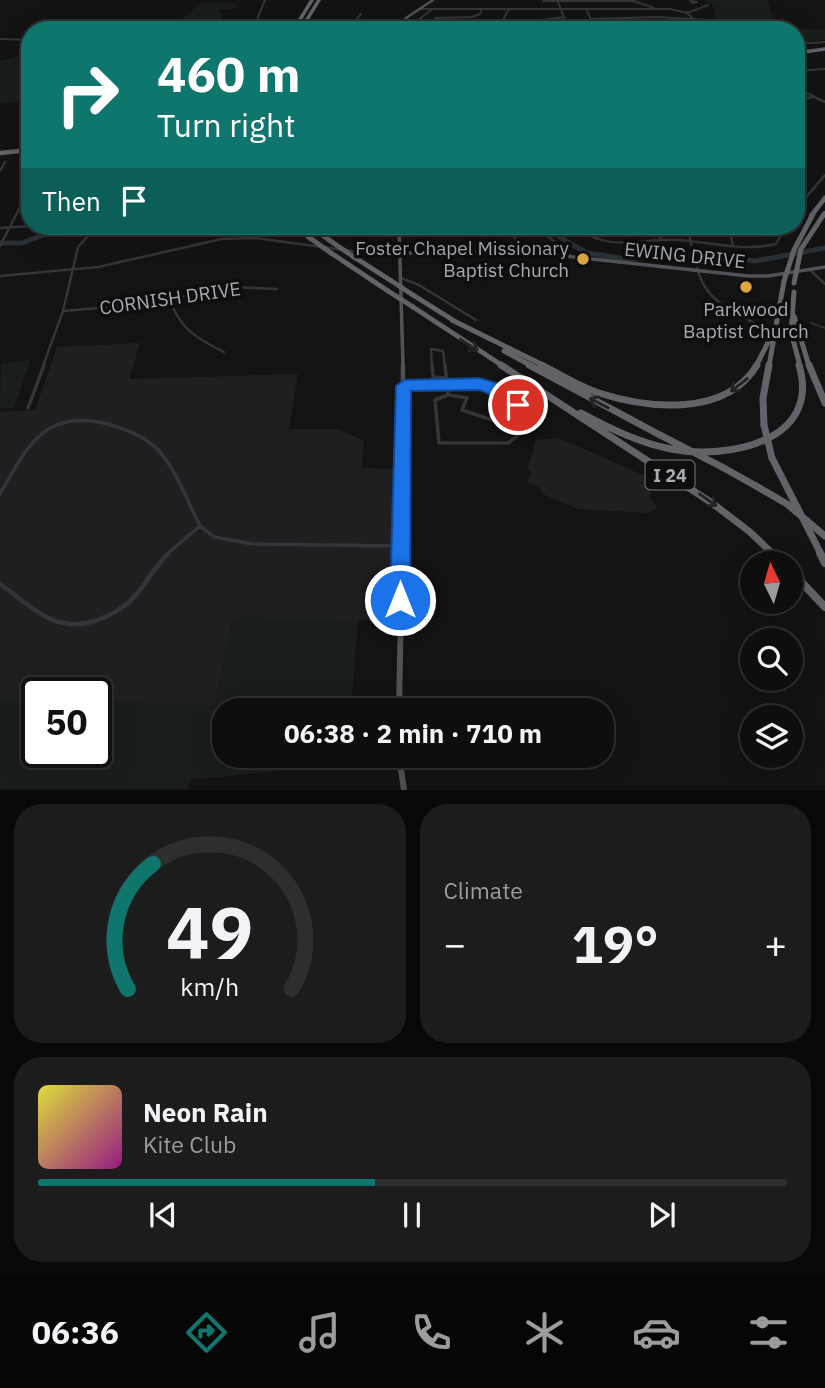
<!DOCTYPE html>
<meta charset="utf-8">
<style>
body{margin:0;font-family:"IBM Plex Sans",sans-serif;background:#1c1c1d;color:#f1f3f6;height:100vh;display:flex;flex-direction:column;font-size:26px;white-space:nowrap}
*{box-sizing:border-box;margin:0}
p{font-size:23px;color:#9b9c9e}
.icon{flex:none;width:38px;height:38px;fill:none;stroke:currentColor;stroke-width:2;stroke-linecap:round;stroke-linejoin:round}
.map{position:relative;height:790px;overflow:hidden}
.sheet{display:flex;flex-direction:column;gap:14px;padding:14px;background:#080808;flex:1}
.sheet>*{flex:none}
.top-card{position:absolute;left:21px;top:21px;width:784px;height:214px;border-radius:28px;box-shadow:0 7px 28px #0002,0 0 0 2px #2e2e2f;background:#0f766e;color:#fff;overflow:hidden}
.needle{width:46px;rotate:355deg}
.fabs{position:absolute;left:740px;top:551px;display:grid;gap:14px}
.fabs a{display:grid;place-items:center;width:63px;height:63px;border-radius:50%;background:#0e0e0f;box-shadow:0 7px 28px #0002,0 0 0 2px #2e2e2f;font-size:35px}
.speed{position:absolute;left:21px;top:677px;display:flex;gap:14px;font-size:35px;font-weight:700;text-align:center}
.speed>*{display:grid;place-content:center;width:91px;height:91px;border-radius:50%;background:#0e0e0f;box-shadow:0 7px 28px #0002,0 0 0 2px #2e2e2f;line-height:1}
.speed .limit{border:4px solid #111;border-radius:10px;background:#fff;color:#111}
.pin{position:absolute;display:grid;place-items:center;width:60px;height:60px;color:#fff;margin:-30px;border:4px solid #fff;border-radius:50%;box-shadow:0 2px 7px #0007}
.me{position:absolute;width:77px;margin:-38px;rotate:0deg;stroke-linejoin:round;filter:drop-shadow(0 0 5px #0008)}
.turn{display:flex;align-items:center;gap:24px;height:147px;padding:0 21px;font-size:32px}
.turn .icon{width:91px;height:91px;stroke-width:2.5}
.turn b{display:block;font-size:49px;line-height:60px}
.then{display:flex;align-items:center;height:66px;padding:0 21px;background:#0003;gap:14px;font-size:26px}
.big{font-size:52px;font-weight:800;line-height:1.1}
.sheet .widget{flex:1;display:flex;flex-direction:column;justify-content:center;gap:10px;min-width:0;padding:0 24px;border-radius:28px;background:#1c1c1d}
.sheet .dial{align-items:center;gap:0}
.dial svg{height:182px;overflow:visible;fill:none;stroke:#2e2e2f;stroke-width:7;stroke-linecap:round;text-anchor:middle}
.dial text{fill:#f1f3f6;stroke:none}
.song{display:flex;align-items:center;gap:21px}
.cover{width:84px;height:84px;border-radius:10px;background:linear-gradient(135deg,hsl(60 70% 55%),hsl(310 70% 35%))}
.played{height:7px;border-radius:4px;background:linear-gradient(90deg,#0f766e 45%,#2e2e2f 45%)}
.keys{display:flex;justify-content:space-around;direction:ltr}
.heat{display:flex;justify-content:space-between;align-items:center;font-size:38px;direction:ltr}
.sheet .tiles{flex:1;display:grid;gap:14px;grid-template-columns:1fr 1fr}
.widget:last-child{grid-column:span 2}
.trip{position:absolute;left:212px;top:698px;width:402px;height:70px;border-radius:28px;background:#0e0e0f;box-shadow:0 7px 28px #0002,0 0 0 2px #2e2e2f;font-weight:800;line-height:70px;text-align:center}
.tabs{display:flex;height:112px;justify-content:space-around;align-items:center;background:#060606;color:#9b9c9e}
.tabs .icon{width:49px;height:49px}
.tabs .on{color:#0f766e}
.tabs b{font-size:32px;color:#f1f3f6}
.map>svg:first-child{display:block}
.built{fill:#1f1f21}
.green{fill:#191e1a}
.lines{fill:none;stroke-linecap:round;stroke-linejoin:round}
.stream{stroke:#2a3136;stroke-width:2}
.river{stroke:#2a3136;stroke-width:5}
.minor-far3{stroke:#343539;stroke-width:2}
.minor-far2{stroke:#343539;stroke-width:2.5}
.minor-far1{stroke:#343539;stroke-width:3.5}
.minor{stroke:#343539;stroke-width:4.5}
.major-far3{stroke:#505257;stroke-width:2.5}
.major-far2{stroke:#505257;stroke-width:3.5}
.major-far1{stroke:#505257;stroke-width:4.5}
.major{stroke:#505257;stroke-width:6}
.highway-far4{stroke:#616369;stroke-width:3.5}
.highway-far3{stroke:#616369;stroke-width:4.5}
.highway-far2{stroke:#616369;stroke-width:5}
.highway-far1{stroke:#616369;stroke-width:7}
.highway{stroke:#616369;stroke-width:8}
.highway-bridge-far2{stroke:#616369;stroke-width:3.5}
.highway-bridge-far1{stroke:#616369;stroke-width:5}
.highway-bridge{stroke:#616369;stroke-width:7}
.oneway{stroke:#232326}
.route{fill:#1a73e8;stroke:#114b97;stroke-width:2}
.poi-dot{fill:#dfa540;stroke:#0e0e0f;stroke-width:2.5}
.labels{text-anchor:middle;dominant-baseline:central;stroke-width:7;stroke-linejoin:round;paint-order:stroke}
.shield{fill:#0e0e0f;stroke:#787b82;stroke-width:2}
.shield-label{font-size:18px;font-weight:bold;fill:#a6aab3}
.poi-label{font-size:19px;fill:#a6aab3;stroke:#0e0e0f;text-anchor:end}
.street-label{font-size:19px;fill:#a6aab3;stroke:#0e0e0f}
</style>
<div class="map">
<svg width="825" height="790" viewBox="0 0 825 790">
<rect width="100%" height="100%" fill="#131314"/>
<path class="built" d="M140,343L129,379L298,374L289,429H339L364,441L362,468L399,469L394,621L233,618L215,706L96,702V693H37V700L0,699V412L35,410L57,347Z
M559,438L654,480L649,497L658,508L647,513L578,509L545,495L538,487L527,482L531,471L527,470L536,440Z"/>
<path class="green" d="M705,0H767L777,27L825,30V40L796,42V30H718L713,6Z
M200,3H235L239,8L217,10L223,14L219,28L174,27Z
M30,53V102L0,103V61Z
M30,360L14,408L0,409L1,364Z
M233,618L358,620L351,710H224V756H347L346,764L190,780L187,789H0V699L37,700V752H96V702L215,706Z"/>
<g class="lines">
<path class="stream" d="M811,323L825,328"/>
<path class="river" d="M548,226L561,238L587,253L626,259L688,256L756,261L825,248
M0,243H22L54,231L80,226"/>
<path class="minor-far3" d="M557,0L569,30
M543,1H634L654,8
M690,1L697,2L693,3Z
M421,9H670L687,13L705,30
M586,9L592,21L608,30
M687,13L708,5
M435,18L472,17L480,14L482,9
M591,19L657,17L708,20
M417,21L431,10
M502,21L519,23L564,17
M530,22L540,26
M253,29L265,0
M128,30H400
M347,30L361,14
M497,30L509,9
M613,30L634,24L685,30
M0,39L30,40
M796,44L825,42
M796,71L825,69
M796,88L813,96"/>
<path class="minor-far2" d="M810,95L825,102
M796,100L814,97
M0,171L5,162
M796,209L825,175
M536,226L572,257
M573,226C613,254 637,238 678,240C712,242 742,252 776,244L786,226
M651,226L662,240
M687,226C701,285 697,295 755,323
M729,226L733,246
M0,228L30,226
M513,229L518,253
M0,246L30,188
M810,270L825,284
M0,276L98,267L222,239L255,238L352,251L400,253
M401,278L419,285L476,320
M170,299C179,329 198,339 224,352
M63,311L147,304L229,287L277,289
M43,366L63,311L78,247L91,233L109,226
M432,366L431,349L443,351L445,366"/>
<path class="minor-far1" d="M432,365L433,377L446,378
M445,365L447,384
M447,384C485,383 509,395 536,421L508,443H439L435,400L448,395Z
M404,386L447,384
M449,395L467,398L462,410L523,430
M28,408L44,365
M0,494C27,446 45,408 108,424C126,429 146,437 159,451C178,473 187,501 200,526L167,554
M200,526L214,537L253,544L400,546"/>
<path class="minor" d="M0,584C31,606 54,634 95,621C108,616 123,609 132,599C146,586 154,566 169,553"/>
<path class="major-far3" d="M400,30L406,18L433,0"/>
<path class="major-far2" d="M399,226L403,366
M400,253H537L748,276H768L825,267"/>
<path class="major-far1" d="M402,554L403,365"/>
<path class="major" d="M399,710L402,553
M399,756L404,790"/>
<path class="highway-far4" d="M296,26L312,0
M303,26L319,0
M796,53L825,49"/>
<path class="highway-far3" d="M0,153L30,150
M811,216L825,198
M823,216L825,213"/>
<path class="highway-far2" d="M296,226L310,238
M310,226L332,242
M801,249L824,214
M794,250L813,214
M331,253L388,291
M354,257L390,280
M794,292L791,332L800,366
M413,295L456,322
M413,307L503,366
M794,316L809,366
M452,320L545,366
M504,351L532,366
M756,366L775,329
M769,366L784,281"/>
<path class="highway-far1" d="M501,365L712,503L750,532L773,554
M529,365L660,435
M541,365C560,374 579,387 599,393C649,409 726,417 757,365
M809,365L825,403
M581,413C609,428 639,443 671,449C727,460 822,442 799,365
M764,425L763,398L769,365
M772,458L821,554
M722,467L756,486"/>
<path class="highway" d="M771,553L783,564
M820,553L825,563
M791,571L825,607"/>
<path class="highway-bridge-far2" d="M293,30L296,26
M301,30L303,26"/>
<path class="highway-bridge-far1" d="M310,238L331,253
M332,242L354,257
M390,280L413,295
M784,281L794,250
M794,283L801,249
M388,291L413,307"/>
<path class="highway-bridge" d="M764,425L772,458
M660,435L722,467
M756,486L787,504L825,536"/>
</g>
<defs><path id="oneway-shaft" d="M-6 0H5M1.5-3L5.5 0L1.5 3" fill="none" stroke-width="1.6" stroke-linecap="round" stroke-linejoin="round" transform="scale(1.75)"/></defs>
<g class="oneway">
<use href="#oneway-shaft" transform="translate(469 345) rotate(33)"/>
<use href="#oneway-shaft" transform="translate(739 385) rotate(142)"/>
<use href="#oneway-shaft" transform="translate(599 403) rotate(-152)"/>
<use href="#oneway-shaft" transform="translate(708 500) rotate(35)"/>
</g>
<path class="route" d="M479,378L497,383L523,401L526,405L523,409C507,414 494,393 479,390L411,391L410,600L407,606L400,609L393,606L390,600L396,386L404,380Z"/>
<g class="poi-dot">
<circle cx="583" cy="259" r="7"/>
<circle cx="746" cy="287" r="7"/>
</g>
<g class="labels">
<rect class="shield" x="645.5" y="460.5" width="49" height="29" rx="5"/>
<g class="shield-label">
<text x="670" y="475">I 24</text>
</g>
<g class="poi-label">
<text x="569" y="248">Foster Chapel Missionary<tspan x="569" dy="22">Baptist Church</tspan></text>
<text x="746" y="309" text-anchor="middle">Parkwood<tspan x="746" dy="22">Baptist Church</tspan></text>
</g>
<g class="street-label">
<text transform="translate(685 255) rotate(6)">EWING DRIVE</text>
<text transform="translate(170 298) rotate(-8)">CORNISH DRIVE</text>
</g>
</g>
</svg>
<div class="fabs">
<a><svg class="needle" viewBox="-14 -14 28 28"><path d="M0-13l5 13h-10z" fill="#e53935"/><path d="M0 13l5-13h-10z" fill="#9b9c9e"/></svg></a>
<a><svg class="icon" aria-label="search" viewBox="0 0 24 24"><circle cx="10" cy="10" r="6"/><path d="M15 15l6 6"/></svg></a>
<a><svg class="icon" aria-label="layers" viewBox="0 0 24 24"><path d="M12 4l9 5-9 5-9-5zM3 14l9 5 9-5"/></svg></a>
</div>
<div class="speed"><div class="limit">50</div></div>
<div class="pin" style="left:518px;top:405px;background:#d93025"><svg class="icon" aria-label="arrive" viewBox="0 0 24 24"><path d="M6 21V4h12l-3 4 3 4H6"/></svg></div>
<svg class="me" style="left:400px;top:600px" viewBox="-20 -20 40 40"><circle r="17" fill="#1a73e8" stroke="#fff" stroke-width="3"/><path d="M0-11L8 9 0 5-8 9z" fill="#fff"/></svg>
<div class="trip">06:38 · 2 min · 710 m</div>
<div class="top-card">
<div class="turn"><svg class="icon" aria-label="right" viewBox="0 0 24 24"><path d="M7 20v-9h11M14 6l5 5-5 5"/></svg><div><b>460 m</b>Turn right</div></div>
<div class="then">Then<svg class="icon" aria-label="arrive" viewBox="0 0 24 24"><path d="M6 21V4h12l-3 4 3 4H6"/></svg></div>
</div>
</div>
<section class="sheet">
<div class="tiles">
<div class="widget dial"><svg viewBox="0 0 100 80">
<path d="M14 69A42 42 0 1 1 86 69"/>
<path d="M14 69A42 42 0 0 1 25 14" stroke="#0f766e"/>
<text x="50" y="56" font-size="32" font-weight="700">49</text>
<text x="50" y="72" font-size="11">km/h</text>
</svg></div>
<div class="widget"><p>Climate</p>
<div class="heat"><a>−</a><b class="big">19°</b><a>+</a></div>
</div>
<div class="widget">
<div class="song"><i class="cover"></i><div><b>Neon Rain</b><p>Kite Club</p></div></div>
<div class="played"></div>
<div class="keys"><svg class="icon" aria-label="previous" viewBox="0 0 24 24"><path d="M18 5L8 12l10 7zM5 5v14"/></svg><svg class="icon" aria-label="pause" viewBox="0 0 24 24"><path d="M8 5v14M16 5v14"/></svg><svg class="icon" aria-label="next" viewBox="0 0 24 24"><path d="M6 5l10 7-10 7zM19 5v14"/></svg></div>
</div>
</div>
</section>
<nav class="tabs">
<b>06:36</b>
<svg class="icon on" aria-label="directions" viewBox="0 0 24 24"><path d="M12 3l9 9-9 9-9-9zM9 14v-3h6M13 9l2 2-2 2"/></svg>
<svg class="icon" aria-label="music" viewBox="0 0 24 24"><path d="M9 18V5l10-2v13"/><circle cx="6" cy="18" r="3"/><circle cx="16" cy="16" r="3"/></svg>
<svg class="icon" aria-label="phone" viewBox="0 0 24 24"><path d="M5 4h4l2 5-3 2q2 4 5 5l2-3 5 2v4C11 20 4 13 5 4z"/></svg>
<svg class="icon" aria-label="climate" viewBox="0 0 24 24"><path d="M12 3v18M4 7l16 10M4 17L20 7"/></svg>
<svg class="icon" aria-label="car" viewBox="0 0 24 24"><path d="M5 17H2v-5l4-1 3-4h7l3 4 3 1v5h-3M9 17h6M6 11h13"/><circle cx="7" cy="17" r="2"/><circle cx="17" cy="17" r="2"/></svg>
<svg class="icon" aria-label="filters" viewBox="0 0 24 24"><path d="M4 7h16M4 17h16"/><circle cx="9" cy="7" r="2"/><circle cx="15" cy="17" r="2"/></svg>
</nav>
